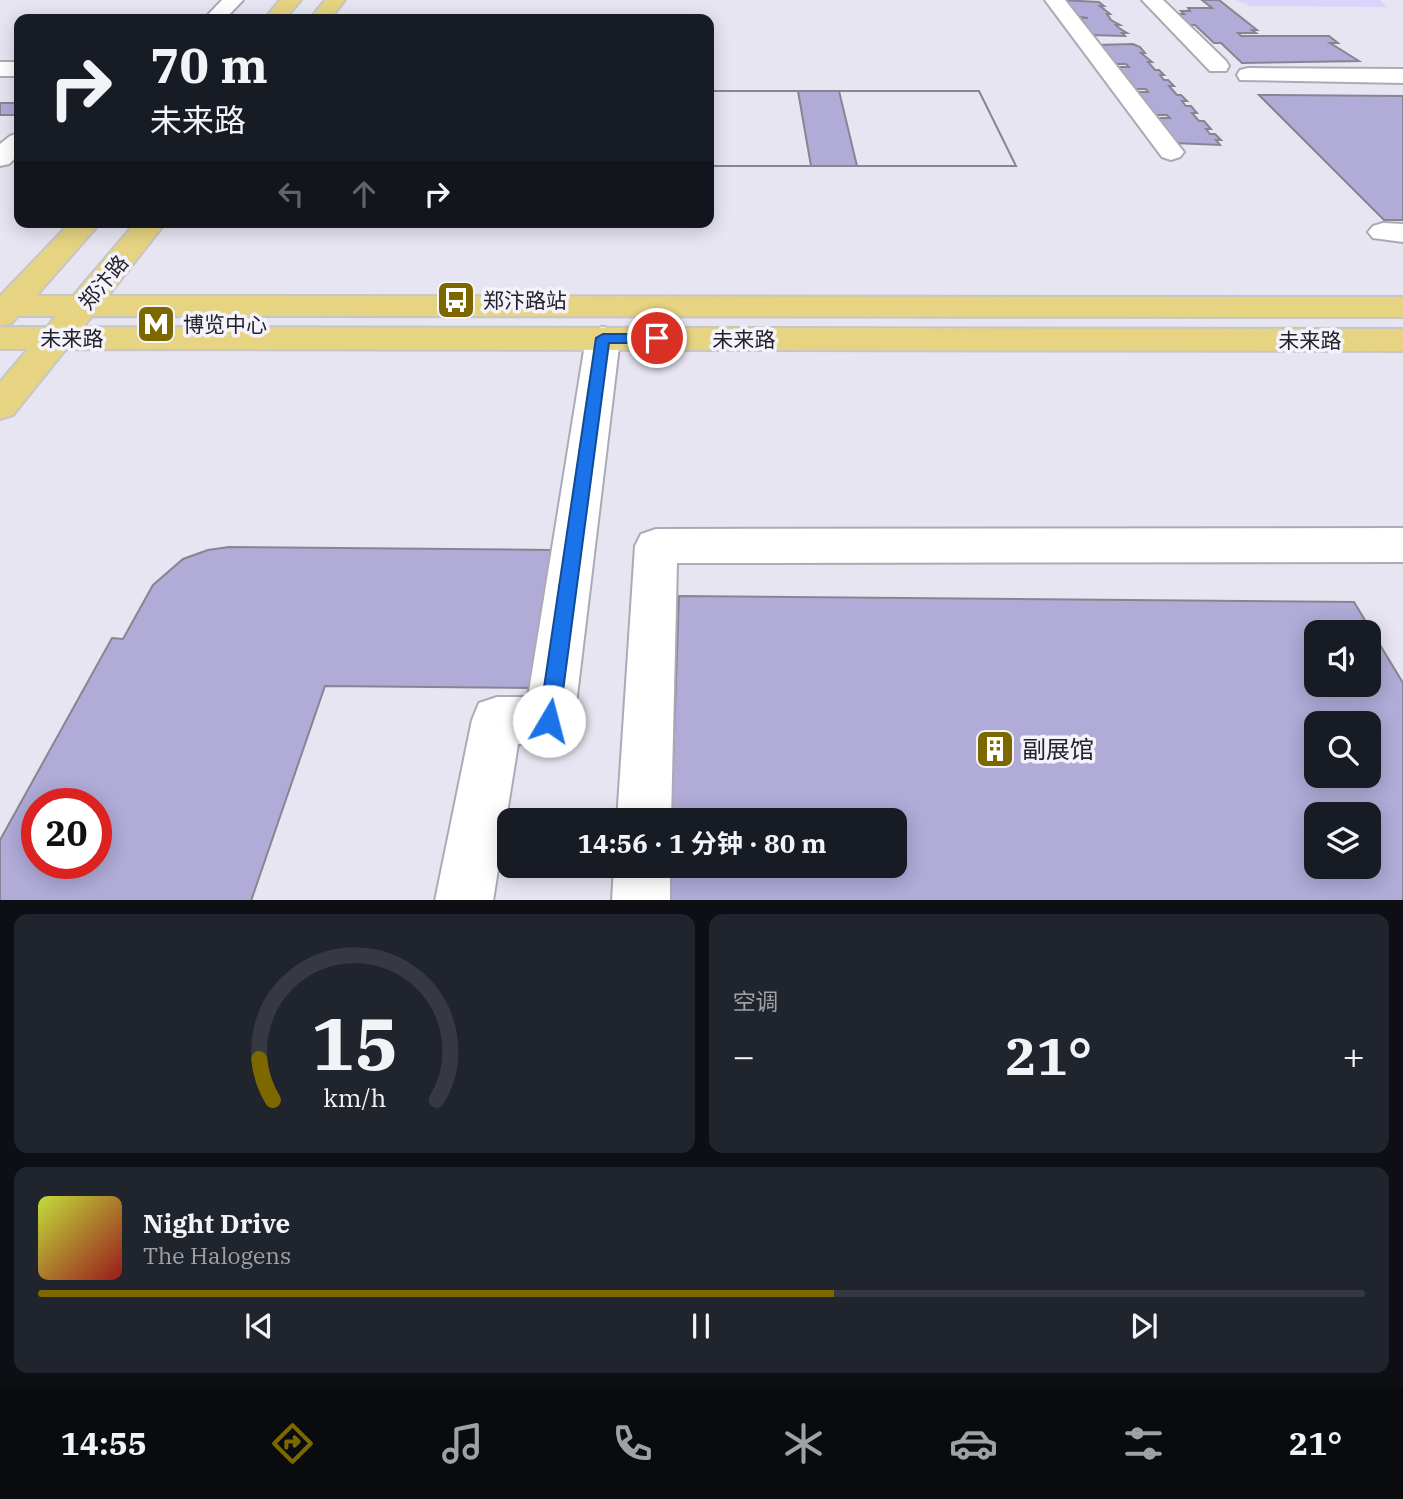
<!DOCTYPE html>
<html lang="zh">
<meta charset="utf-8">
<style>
body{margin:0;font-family:"IBM Plex Serif","Noto Sans SC",serif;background:#20242c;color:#f1f3f6;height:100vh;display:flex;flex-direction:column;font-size:26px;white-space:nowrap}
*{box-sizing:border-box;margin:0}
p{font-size:23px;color:#9ea1a6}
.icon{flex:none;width:38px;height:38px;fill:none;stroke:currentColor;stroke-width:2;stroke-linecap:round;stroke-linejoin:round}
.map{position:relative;height:900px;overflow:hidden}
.sheet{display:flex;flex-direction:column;gap:14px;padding:14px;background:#0d0f14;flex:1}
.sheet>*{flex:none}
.hud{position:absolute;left:14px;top:14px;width:700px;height:214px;border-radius:14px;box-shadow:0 4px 18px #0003;background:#171b24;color:#f1f3f6;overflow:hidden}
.fabs{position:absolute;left:1304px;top:620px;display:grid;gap:14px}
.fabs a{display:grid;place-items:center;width:77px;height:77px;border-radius:14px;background:#171b24;box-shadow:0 4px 18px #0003;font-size:35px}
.speed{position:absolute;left:21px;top:788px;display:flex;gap:14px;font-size:35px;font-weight:700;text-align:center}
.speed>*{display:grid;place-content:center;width:91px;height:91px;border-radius:50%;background:#171b24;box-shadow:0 4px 18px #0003;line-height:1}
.speed .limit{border:10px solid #d22;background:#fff;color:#111}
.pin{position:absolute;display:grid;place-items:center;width:60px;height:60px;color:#fff;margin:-30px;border:4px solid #fff;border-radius:50%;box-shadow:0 2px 7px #0007}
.me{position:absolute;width:77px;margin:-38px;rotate:8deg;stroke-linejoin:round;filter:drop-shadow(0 0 5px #0008)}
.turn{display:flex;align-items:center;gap:24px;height:147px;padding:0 21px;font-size:32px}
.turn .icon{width:91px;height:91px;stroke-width:2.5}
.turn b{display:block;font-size:49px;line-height:60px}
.lanes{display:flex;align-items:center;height:66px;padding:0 21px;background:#0003;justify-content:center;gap:35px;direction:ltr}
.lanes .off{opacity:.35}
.big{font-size:52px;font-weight:700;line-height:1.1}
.sheet .widget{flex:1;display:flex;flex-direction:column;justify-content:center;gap:10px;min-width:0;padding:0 24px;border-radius:14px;background:#20242c}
.sheet .dial{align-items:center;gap:0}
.dial svg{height:182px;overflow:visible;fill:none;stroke:#363941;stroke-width:7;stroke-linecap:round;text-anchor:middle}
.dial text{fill:#f1f3f6;stroke:none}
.song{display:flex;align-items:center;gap:21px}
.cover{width:84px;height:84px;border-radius:10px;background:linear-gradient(135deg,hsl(70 70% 55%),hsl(0 70% 35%))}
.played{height:7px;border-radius:4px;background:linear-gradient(90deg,#7d6800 60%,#363941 60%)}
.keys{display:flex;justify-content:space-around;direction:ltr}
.heat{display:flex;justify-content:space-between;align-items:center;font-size:38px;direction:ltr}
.sheet .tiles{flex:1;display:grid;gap:14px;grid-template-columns:1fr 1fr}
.widget:last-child{grid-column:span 2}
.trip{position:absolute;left:497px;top:808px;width:410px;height:70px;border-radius:14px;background:#171b24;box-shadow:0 4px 18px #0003;font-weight:700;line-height:70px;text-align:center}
.tab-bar{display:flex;height:112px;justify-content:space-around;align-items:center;background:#090b0e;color:#9ea1a6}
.tab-bar .icon{width:49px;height:49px}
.tab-bar .selected{color:#7d6800}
.tab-bar b{font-size:32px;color:#f1f3f6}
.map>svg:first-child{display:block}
.green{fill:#d9d4fb}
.building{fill:#b0abd7;stroke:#878591;stroke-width:2;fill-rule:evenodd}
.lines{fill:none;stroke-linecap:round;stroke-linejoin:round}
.minor-casing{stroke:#acaab6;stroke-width:4}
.major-casing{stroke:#c6c6c7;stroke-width:4}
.minor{fill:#fff;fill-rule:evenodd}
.major{fill:#e6d482;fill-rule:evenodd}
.route{fill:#1a73e8;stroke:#114b97;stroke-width:2}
.labels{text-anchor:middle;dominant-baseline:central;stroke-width:7;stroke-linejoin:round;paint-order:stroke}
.street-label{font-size:21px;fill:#242328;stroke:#f4f3fd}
.poi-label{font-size:21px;fill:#242328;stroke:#f4f3fd;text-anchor:start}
.near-poi-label{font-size:24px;fill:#242328;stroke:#f4f3fd;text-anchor:start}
</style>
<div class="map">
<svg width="1403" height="901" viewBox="0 0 1403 901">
<rect width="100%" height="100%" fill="#e7e5f2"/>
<path class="green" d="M1236,0H1380L1387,7L1250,6Z"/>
<path class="building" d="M1061,0L1099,2L1104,6H1100L1110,14H1107L1111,20L1120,25H1116L1119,28L1127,33H1122L1125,36L1088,35L1075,18H1088L1073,16Z
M1202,0H1219L1257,30H1252L1256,33H1238L1241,36H1329L1338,43H1330L1359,61L1242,63L1221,43H1214L1195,25H1188L1177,14H1184L1181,11H1190L1188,8H1212Z
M1133,44L1140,47L1145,53H1141L1152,62H1148L1155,70H1159L1164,75H1160L1164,80H1168L1174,86H1169L1177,95H1181L1187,101H1182L1186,106H1191L1197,113H1192L1199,121H1204L1211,129H1206L1210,134H1215L1221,140H1216L1220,145L1174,143L1154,118H1170L1167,115H1152L1134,92H1148L1146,89H1131L1114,67H1129L1126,64H1111L1097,45Z
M709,91H798L811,166H709Z
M709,91H979L1016,166H709Z
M839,91H979L1016,166H857Z
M1259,95L1403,96V220H1384Z
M0,103H19V115H0Z
M229,547L552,550L530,688L325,686L251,901H0V840L112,638L123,639L153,585L183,559L208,550ZM37,803H96V863H37Z
M679,596L1354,602L1403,683V901H668L669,866H894V821H671ZM1316,632H1368V684H1316ZM1316,723H1368V775H1316ZM1316,814H1368V866H1316Z"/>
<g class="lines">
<defs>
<path id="minor" d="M222,0H243L225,19H204Z
M1045,0H1065L1180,147L1184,152L1180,157L1171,160L1162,157Z
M1142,0H1163L1226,61L1229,66L1226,71H1210Z
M0,62H19V76H0Z
M1248,68L1403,69V83L1240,80L1237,75L1240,70Z
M19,133V154L9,164L0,166V144L10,136Z
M1383,223L1403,224V242L1373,238L1368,232L1373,226Z
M603,327L615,330L620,338L574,721L567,738L549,744H518L493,901H435L472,720L479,703L497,697H528L586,338L591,330Z
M1403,528V562L677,563L671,821H617L635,546L641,534L656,529Z
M614,866H670V901H612Z"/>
<path id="major" d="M280,0H301L285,19H264Z
M325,0H345L330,19H310Z
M71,222H101L36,296H73L136,222H166L108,296L1403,297V317L92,316L83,327L1403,329V351L66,349L13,415L0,419V382L28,349H0V327H47L56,316H18L12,323L0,326V296Z"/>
</defs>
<use href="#minor" class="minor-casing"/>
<use href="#major" class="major-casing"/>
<use href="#minor" class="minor"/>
<use href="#major" class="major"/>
</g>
<path class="route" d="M603,334H657L664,338L657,343H609L559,721L556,727L549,730L542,727L539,721L596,338Z"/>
<defs>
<symbol id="bus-square" viewBox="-11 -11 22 22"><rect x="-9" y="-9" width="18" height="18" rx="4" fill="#7d6800" stroke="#f4f3fd"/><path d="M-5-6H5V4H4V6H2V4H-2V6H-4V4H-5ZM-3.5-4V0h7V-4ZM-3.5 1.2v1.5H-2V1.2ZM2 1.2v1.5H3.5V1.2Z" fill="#fff"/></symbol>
<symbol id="metro-square" viewBox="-11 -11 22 22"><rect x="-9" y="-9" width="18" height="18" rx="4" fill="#7d6800" stroke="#f4f3fd"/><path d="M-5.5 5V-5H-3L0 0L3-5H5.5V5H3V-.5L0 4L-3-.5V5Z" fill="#fff"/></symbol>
<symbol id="building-square" viewBox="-11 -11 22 22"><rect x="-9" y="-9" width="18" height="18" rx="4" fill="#7d6800" stroke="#f4f3fd"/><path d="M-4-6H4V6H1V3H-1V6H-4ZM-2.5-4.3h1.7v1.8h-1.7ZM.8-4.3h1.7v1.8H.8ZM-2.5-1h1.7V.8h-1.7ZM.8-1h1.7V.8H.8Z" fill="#fff"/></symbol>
</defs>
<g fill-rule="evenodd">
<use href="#bus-square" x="434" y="278" width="44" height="44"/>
<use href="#metro-square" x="134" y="302" width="44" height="44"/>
<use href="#building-square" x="973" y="727" width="44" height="44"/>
</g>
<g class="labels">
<g class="street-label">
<text transform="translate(103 282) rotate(-50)">郑汴路</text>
<text x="72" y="338">未来路</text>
<text x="744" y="339">未来路</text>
<text x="1310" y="340">未来路</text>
</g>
<g class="poi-label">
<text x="483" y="300">郑汴路站</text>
<text x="183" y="324">博览中心</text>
</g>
<g class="near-poi-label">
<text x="1022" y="749">副展馆</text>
</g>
</g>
</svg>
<div class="fabs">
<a><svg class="icon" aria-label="sound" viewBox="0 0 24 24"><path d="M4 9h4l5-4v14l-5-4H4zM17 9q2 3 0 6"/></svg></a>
<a><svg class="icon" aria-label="search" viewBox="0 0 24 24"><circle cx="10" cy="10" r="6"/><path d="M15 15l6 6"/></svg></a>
<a><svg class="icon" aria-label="layers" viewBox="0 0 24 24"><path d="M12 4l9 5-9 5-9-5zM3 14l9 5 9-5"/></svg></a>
</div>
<div class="speed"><div class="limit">20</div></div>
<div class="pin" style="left:657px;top:338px;background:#d93025"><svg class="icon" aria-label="arrive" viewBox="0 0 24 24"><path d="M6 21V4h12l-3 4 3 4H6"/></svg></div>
<svg class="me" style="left:549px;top:721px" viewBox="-20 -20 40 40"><circle r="19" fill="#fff"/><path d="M0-13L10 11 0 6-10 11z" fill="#1a73e8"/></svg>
<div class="trip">14:56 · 1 分钟 · 80 m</div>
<div class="hud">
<div class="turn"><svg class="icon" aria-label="right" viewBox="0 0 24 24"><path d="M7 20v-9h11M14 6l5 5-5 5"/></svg><div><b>70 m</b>未来路</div></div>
<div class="lanes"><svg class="icon off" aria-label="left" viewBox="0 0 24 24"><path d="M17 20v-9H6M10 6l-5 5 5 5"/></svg><svg class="icon off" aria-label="ahead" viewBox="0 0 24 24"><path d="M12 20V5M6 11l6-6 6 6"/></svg><svg class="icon" aria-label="right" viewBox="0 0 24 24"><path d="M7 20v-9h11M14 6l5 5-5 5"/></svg></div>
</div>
</div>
<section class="sheet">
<div class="tiles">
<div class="widget dial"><svg viewBox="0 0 100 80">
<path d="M14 69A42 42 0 1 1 86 69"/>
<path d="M14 69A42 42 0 0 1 8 51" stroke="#7d6800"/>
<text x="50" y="56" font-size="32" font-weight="700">15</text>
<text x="50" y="72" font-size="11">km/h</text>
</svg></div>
<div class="widget"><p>空调</p>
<div class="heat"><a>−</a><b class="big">21°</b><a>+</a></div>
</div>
<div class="widget">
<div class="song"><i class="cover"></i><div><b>Night Drive</b><p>The Halogens</p></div></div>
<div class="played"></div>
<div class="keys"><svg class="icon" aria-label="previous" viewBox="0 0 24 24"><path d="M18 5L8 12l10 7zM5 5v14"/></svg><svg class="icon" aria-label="pause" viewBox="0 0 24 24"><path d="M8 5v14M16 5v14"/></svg><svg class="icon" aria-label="next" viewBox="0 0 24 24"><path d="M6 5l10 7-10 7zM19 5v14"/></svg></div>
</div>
</div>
</section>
<nav class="tab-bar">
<b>14:55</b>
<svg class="icon selected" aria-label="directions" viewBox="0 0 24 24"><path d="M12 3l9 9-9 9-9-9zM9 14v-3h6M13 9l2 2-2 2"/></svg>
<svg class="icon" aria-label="music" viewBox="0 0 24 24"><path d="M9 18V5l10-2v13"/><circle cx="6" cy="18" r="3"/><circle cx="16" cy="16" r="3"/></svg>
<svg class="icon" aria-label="phone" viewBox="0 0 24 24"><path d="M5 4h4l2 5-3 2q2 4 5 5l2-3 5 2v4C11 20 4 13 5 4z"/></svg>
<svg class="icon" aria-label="climate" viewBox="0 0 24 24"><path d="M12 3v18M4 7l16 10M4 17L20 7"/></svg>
<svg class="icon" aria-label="car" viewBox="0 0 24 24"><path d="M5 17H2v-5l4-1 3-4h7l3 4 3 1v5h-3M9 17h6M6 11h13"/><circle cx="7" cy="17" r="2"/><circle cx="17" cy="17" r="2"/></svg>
<svg class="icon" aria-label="filters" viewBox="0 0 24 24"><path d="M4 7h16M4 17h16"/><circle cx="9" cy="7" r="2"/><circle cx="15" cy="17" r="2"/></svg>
<b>21°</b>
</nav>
